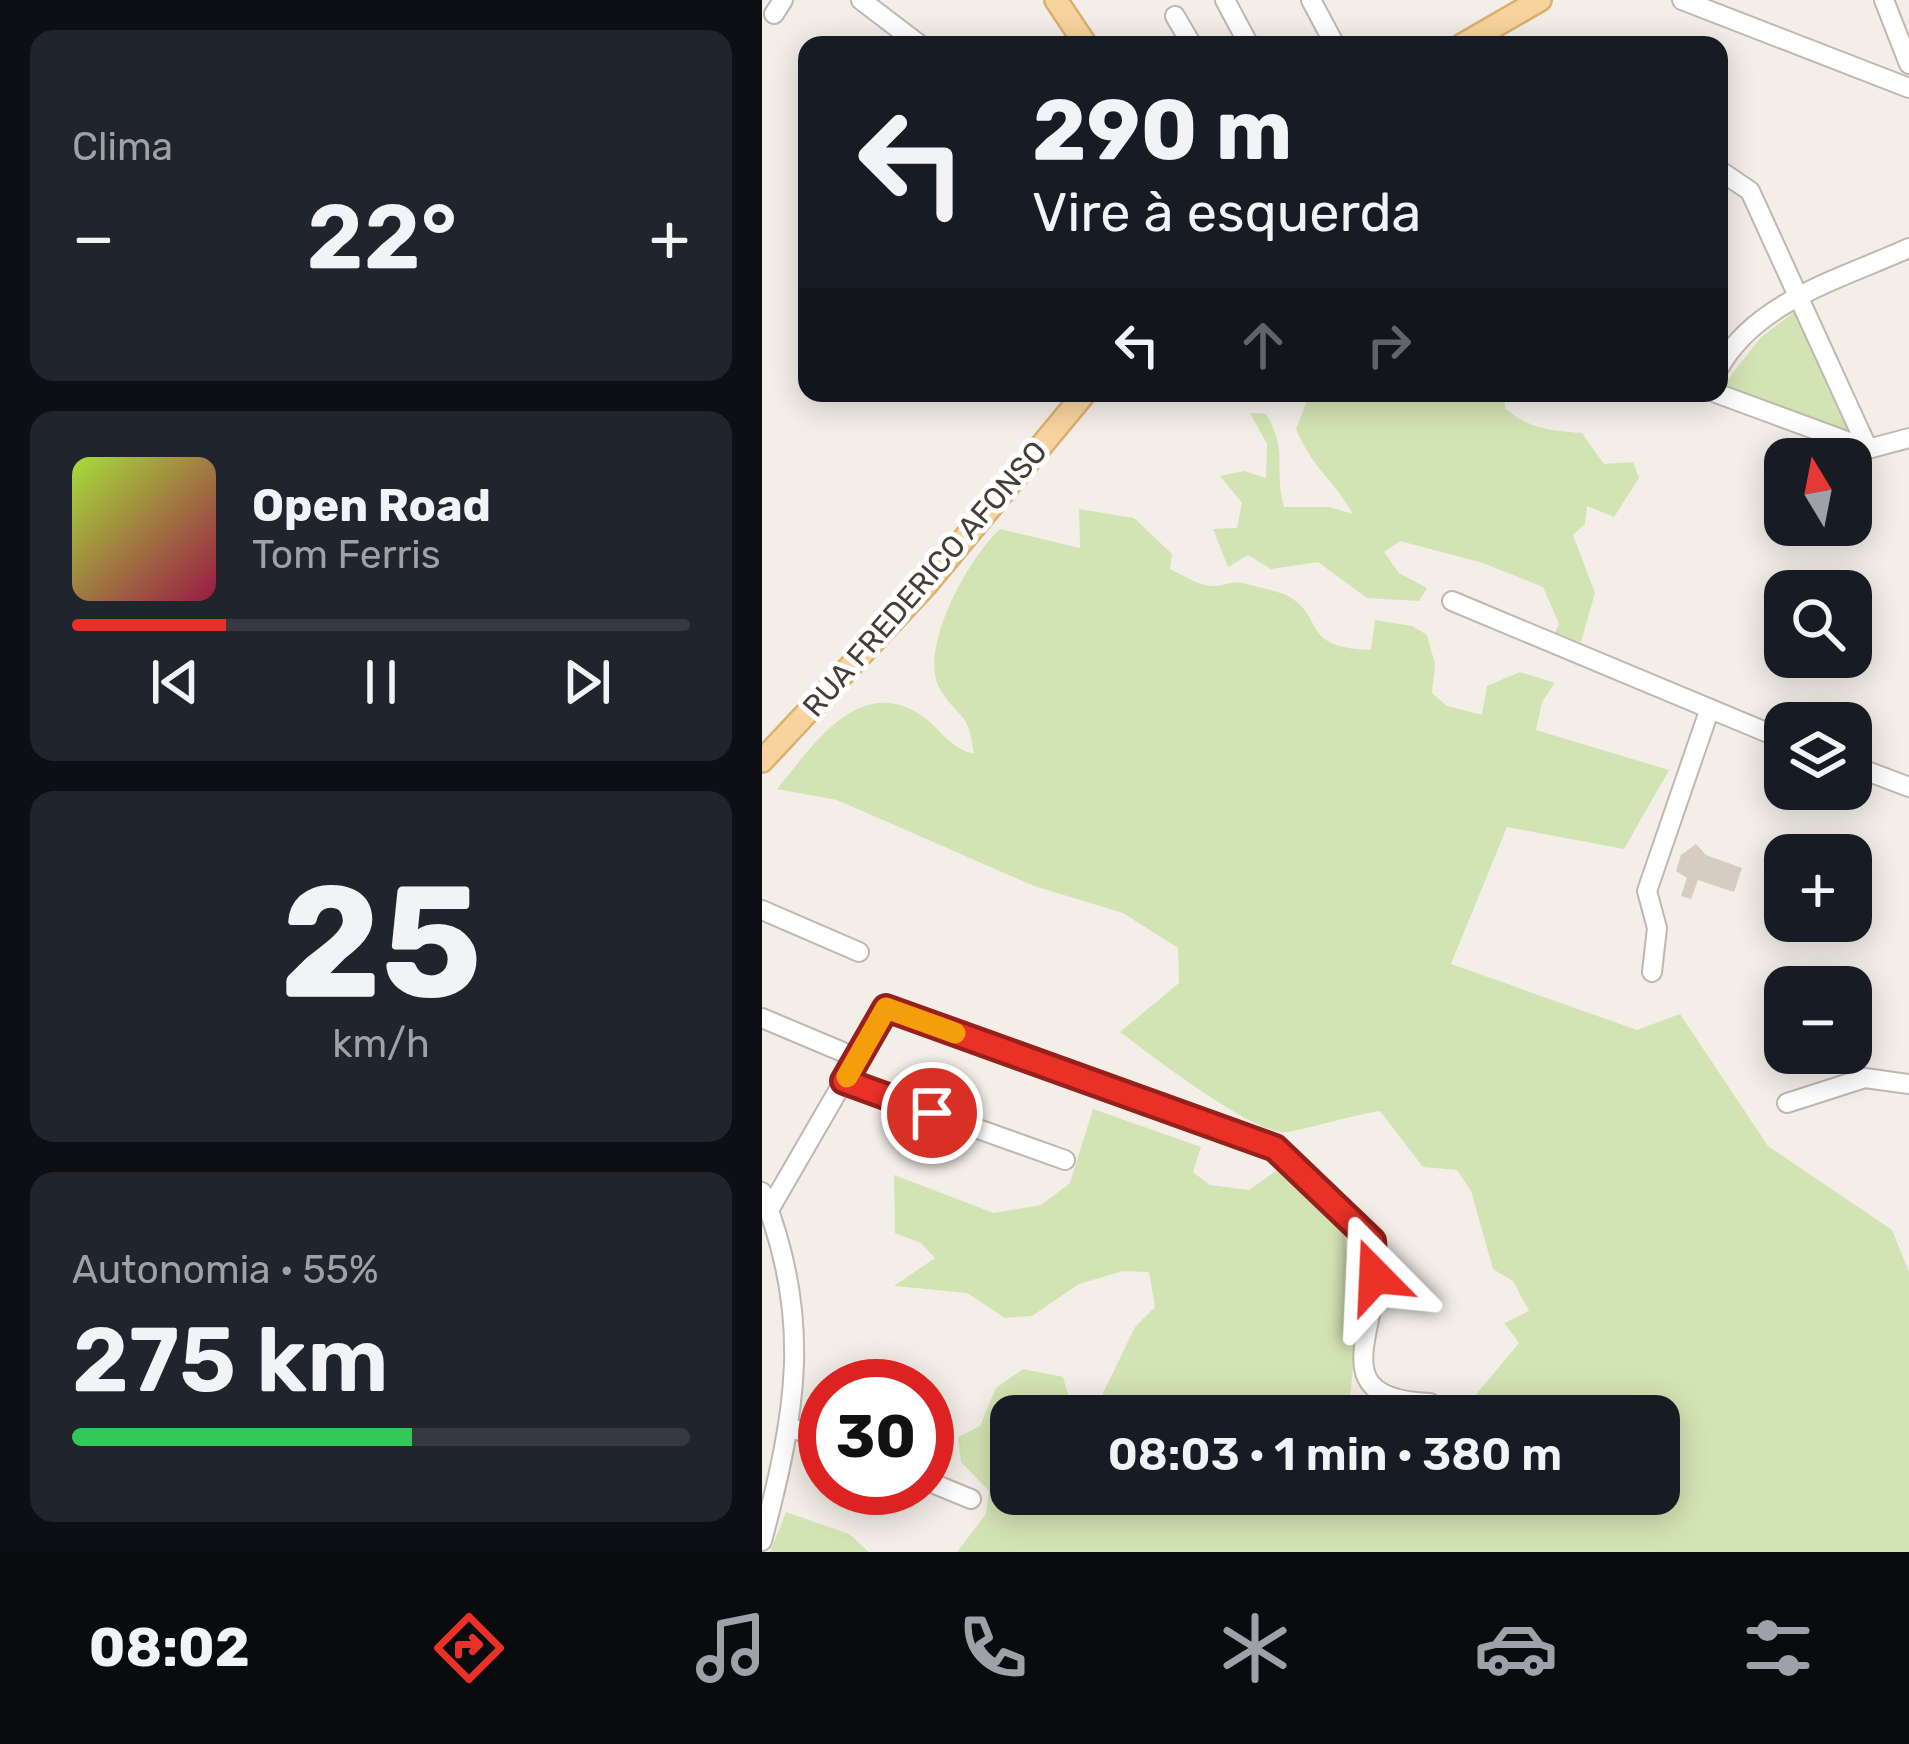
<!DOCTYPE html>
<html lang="pt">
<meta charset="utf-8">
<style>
body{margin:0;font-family:Rubik,sans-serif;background:#20242c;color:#f1f3f6;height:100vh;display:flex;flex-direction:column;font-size:45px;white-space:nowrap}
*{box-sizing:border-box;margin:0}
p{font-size:39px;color:#9ea1a6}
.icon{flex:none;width:66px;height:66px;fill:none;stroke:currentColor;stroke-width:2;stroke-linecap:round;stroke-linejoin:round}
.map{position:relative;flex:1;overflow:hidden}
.details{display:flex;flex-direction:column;gap:30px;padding:30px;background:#0d0f14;width:762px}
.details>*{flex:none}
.top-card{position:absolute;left:36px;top:36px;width:930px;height:366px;border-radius:24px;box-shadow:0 6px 30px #0003;background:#171b24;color:#f1f3f6;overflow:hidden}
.needle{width:78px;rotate:350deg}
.fabs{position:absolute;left:1002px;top:438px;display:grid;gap:24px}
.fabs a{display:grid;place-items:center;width:108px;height:108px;border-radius:24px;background:#171b24;box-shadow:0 6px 30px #0003;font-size:60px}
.speed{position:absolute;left:36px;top:1359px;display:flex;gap:24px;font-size:60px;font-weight:700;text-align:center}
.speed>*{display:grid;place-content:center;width:156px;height:156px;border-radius:50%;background:#171b24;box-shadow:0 6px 30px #0003;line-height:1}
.speed .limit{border:18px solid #d22;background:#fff;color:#111}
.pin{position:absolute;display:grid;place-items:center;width:102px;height:102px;color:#fff;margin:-51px;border:6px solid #fff;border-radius:50%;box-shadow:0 3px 12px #0007}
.me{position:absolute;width:132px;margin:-66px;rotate:339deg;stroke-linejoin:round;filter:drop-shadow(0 0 9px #0008)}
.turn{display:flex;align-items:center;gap:42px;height:252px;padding:0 36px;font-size:54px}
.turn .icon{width:156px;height:156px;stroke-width:2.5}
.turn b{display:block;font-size:84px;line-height:102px}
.lanes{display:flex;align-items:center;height:114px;padding:0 36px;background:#0003;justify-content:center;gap:60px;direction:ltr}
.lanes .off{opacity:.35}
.big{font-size:90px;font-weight:600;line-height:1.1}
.details .widget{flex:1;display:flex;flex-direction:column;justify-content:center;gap:18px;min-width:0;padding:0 42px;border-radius:24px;background:#20242c}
.details .dial{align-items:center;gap:0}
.dial b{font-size:156px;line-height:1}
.song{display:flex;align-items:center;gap:36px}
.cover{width:144px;height:144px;border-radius:18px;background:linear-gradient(135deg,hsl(80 70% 55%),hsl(340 70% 35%))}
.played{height:12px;border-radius:6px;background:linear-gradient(90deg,#ea3128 25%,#363941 25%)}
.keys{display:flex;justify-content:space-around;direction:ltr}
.heat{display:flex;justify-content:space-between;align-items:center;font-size:66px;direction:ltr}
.charge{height:18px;border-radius:9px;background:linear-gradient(90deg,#34c759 55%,#363941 0)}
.trip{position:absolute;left:228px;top:1395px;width:690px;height:120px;border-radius:24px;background:#171b24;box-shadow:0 6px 30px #0003;font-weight:600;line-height:120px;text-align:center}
.tabs{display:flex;height:192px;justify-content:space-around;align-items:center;background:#090b0e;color:#9ea1a6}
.tabs .icon{width:84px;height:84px}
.tabs .active{color:#ea3128}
.tabs b{font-size:54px;color:#f1f3f6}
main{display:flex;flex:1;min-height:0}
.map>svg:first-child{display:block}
.green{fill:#d3e4b4}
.building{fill:#d6ccc1}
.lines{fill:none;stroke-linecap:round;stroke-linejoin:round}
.minor-casing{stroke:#c0b8ae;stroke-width:22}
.major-casing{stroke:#dbaf6e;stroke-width:26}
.minor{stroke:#fff;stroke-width:18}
.major{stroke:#f7d49d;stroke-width:21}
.route-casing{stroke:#98201a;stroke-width:30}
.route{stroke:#ea3128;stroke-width:21}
.slow{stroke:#f59e0b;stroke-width:21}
.labels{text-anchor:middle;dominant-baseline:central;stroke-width:10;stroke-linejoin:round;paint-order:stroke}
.street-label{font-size:30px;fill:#453e37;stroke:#fff}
</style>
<main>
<section class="details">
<div class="widget"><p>Clima</p>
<div class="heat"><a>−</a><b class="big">22°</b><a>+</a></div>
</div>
<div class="widget">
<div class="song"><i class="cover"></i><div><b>Open Road</b><p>Tom Ferris</p></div></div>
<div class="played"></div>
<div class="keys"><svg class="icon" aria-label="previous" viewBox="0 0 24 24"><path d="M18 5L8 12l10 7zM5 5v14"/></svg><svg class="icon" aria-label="pause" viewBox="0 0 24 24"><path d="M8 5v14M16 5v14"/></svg><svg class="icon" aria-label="next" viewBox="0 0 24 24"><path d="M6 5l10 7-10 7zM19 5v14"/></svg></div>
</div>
<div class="widget dial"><b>25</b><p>km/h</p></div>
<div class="widget"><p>Autonomia · 55%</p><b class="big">275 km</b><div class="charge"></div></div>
</section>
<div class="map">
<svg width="1147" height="1552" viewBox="0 0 1147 1552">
<rect width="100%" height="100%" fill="#f3eee8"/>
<path class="green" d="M1035,310L1095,436L961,386L999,337Z
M548,393H742L743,408C766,429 791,431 820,433L842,464L871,462L877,478L852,517L825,506L823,524L811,535L833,593L819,642L790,639L797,624L781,587L721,563L638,541L622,552L637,573L665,588L657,601L605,598L556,562L509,569L486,555L466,567L451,529L475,528L480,503L458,476L482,471L504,478L505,444L488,413L504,414C527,452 511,468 522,507H567L591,514C572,480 550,468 534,429Z
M317,509L372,518L410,554L408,569C419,574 431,582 443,585C455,589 469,580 481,583C488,585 522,593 526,596C564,617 537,648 609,650L613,620L650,626L665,635L673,664L670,693L685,706L720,715L725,686L758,672L793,683L780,702L774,730L907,770L862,849L745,827L689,964L875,1030L918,1014L1006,1146L1130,1230L1147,1272V1552H195L224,1514L227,1491L199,1462L196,1437L218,1426L234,1388L261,1369L301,1377L312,1416H249V1494H897V1416H632L634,1403L649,1404L655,1413L701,1410L757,1343L742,1323L767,1311L751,1281L731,1269L709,1191L695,1170L661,1167L618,1111C587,1116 556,1126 526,1132C495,1138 388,1054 358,1032L417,983L416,948L361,913L272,886L75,800L15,789C51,746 96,674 159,715C179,729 186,747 212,754C206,708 198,722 178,689C155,650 207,557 238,529L318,548Z
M331,1109L439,1147L431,1172L448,1185L487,1190L514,1171L540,1183L582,1224L586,1270L598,1295L588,1398L619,1416H330L373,1327L393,1307L387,1272L361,1271L317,1284L270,1316L243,1318L205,1293L132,1286L173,1258L159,1243L133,1233L132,1175L232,1213L279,1205L308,1183Z
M24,1512L87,1534L107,1552H8Z"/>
<path class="building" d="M934,844L944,855L980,868L972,892L936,880L929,899L919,896L925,878L914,871L919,855Z"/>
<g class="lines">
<defs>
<path id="minor" d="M99,0L158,45
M463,0L487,45
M549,0L573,45
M920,0L1147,88
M1122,0L1147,64
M12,14L21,0
M413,16L430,45
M957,170L988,191L1106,449
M957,368C994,301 1081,278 1147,248
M954,393L1106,449L1147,438
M690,601L1023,740
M1089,765L1147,787
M0,910L97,952
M890,972L895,928L885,891L947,711
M0,1018L95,1058
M82,1081L303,1160
M1025,1103L1103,1078L1147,1084
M0,1192C51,1319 34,1413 0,1541
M7,1210L124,1008L513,1148L610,1241C632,1315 547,1399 668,1403
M28,1427L63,1441
M165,1481L209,1499"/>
<path id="major" d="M294,0L324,45
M700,45L778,0
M0,761L164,585L323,393"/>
</defs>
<use href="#minor" class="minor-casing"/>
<use href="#major" class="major-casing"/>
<use href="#minor" class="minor"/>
<use href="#major" class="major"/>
</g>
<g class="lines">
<defs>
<path id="route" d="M170,1113L82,1081L124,1008L513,1148L610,1241L613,1276"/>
</defs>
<use href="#route" class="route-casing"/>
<use href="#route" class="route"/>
<path class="slow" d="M85,1077L124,1008L193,1033"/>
</g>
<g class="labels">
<g class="street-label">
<text transform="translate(163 579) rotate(-49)">RUA FREDERICO AFONSO</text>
</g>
</g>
</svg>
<div class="fabs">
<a><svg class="needle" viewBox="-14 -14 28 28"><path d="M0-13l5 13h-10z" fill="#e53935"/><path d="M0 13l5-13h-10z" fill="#9ea1a6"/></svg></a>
<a><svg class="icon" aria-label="search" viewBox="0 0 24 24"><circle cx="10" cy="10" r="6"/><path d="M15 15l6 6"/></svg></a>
<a><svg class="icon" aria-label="layers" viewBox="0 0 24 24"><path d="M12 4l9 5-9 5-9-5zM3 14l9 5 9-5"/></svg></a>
<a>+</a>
<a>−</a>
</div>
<div class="speed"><div class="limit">30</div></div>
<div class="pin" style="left:170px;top:1113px;background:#d93025"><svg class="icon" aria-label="arrive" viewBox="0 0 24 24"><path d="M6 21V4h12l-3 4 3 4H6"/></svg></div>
<svg class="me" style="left:613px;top:1276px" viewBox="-20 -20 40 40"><path d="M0-17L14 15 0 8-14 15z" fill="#ea3128" stroke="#fff" stroke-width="4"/></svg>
<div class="trip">08:03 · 1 min · 380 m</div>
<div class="top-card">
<div class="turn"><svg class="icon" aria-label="left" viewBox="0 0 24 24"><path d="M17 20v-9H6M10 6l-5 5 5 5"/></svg><div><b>290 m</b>Vire à esquerda</div></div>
<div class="lanes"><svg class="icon" aria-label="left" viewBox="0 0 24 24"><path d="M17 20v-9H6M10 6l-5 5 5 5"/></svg><svg class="icon off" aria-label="ahead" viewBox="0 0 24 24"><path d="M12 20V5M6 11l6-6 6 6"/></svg><svg class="icon off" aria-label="right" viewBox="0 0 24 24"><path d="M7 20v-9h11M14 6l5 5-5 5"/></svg></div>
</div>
</div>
</main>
<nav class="tabs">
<b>08:02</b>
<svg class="icon active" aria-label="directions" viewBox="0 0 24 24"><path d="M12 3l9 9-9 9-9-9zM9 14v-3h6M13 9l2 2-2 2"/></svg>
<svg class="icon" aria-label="music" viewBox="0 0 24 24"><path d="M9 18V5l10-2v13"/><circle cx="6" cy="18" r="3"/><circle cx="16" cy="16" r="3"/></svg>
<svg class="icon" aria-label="phone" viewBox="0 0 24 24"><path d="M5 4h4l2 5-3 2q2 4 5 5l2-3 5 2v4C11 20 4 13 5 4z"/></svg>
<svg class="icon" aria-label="climate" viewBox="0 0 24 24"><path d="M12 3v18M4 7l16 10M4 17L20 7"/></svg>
<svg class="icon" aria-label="car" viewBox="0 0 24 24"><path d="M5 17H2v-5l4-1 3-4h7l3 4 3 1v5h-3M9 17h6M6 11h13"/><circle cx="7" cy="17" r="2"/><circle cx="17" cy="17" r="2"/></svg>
<svg class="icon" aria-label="filters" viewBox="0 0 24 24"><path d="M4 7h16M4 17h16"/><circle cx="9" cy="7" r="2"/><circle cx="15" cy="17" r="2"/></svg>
</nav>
